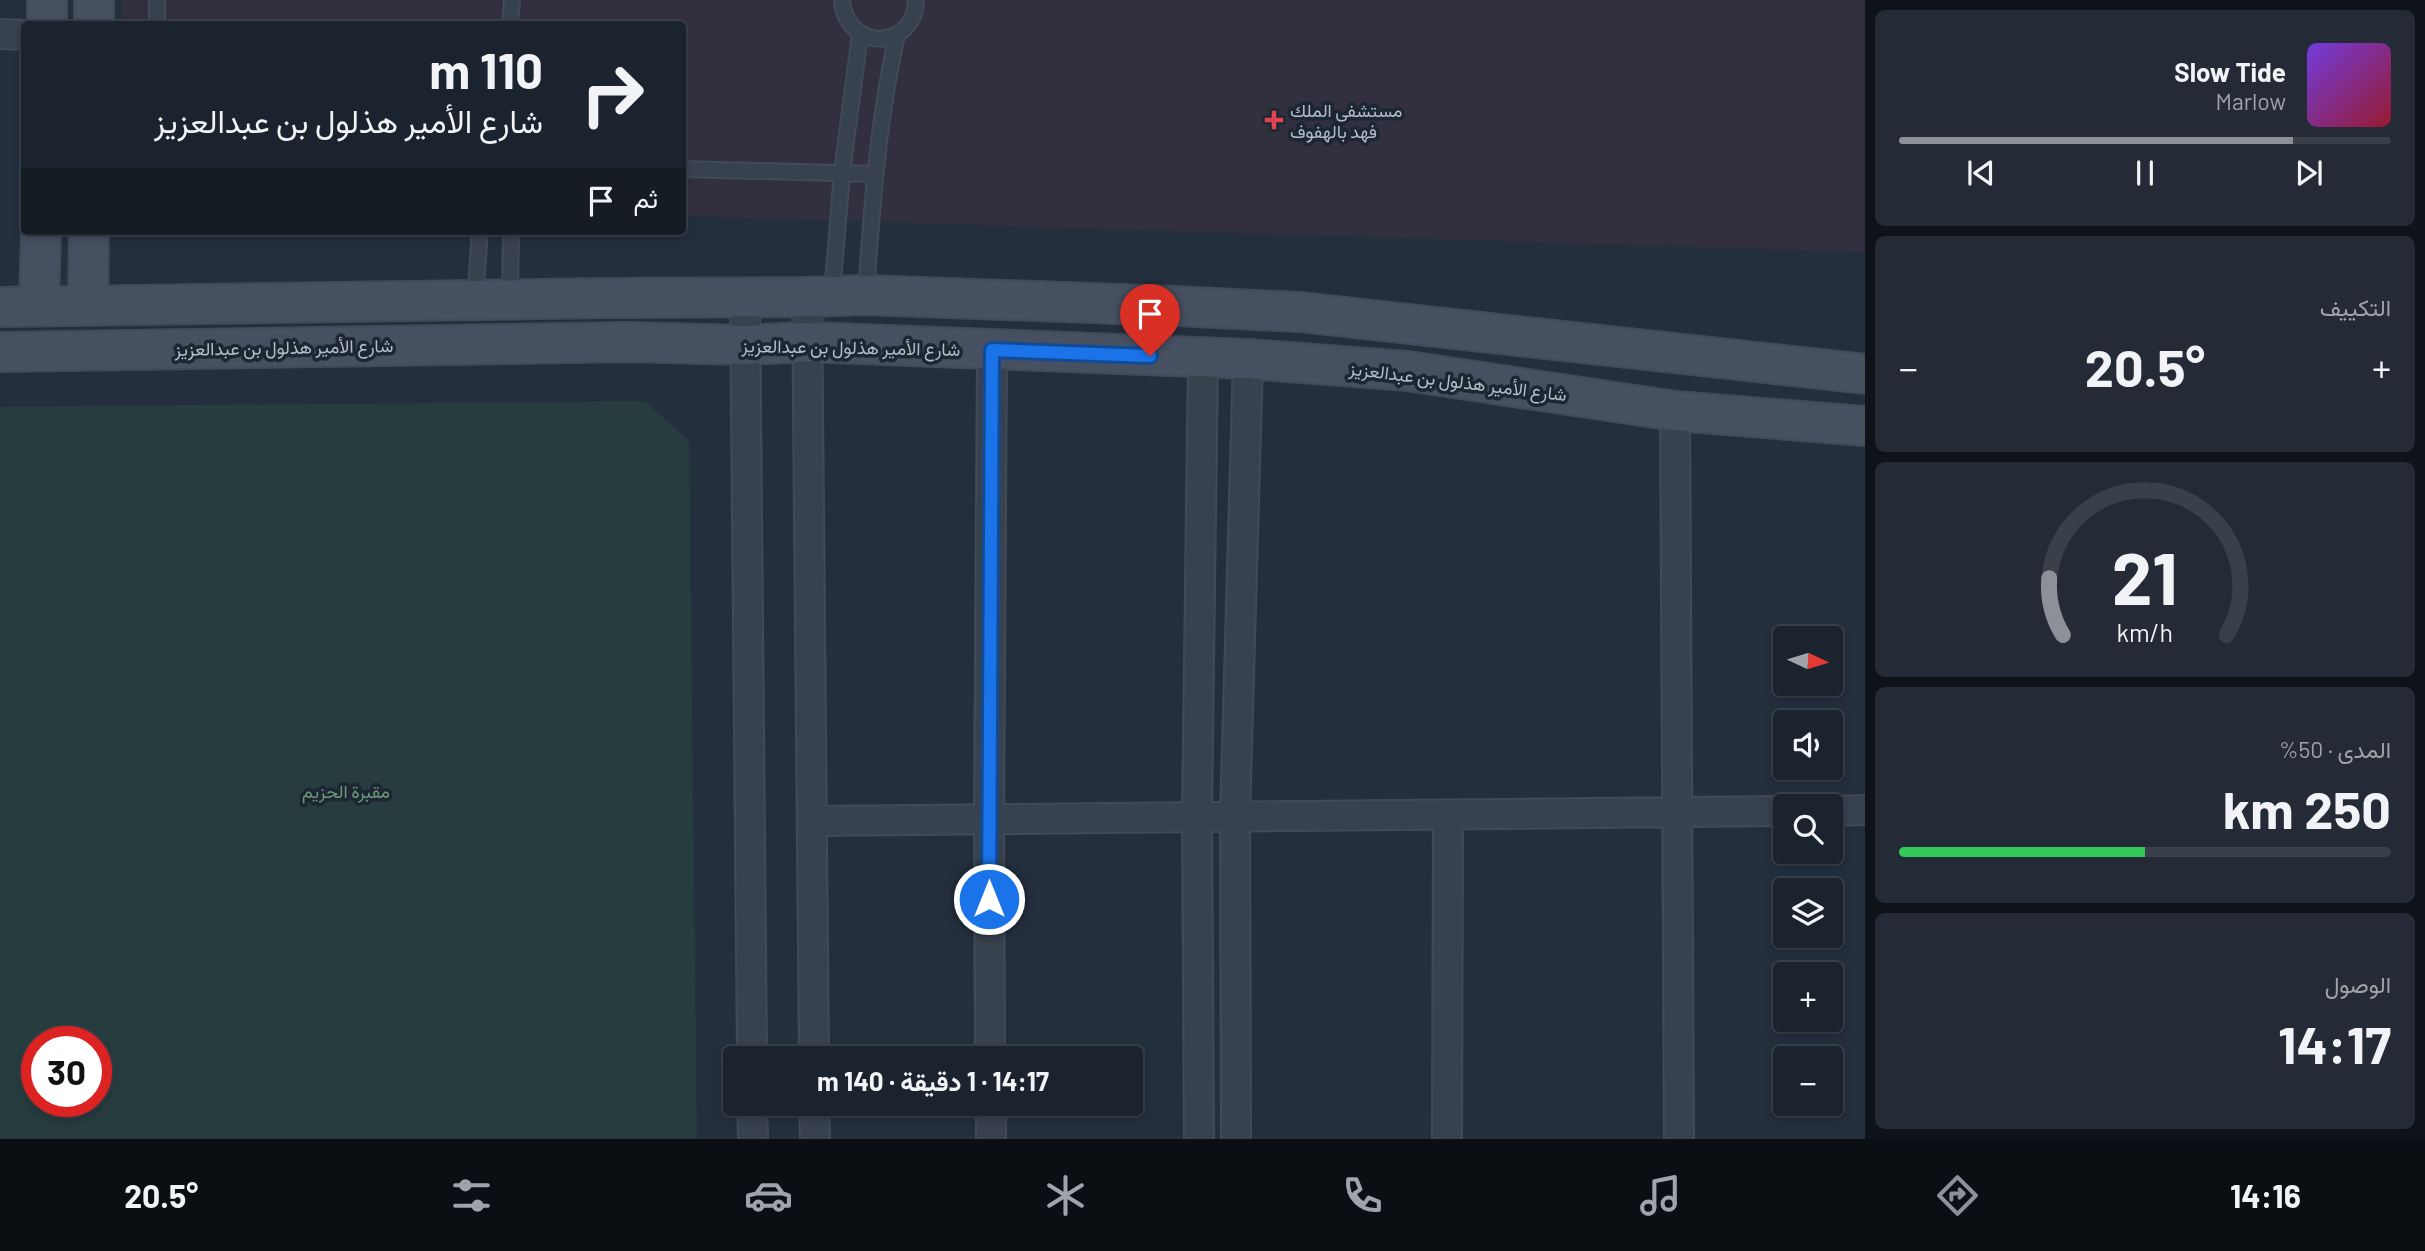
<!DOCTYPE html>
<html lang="ar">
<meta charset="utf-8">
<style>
body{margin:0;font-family:Barlow,Vazirmatn,sans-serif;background:#242b36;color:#f1f3f6;direction:rtl;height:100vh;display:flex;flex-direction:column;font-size:26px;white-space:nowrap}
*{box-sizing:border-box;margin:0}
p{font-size:23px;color:#a0a4aa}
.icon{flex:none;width:38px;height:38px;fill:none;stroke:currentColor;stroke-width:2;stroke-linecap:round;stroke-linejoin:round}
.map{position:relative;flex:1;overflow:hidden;direction:ltr}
.details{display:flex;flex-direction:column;gap:10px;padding:10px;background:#0f1319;width:560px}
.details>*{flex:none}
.guide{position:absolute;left:21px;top:21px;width:665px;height:214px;border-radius:7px;box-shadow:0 4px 10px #0003,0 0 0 2px #39404a;direction:rtl;background:#1b232e;color:#f1f3f6;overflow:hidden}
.needle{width:46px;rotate:94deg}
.fabs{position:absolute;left:1773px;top:626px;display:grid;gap:14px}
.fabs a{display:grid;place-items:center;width:70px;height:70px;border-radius:7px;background:#1b232e;box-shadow:0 4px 10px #0003,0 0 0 2px #39404a;font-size:35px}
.speed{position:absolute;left:21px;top:1026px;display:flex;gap:14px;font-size:35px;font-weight:700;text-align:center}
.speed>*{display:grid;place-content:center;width:91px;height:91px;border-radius:50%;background:#1b232e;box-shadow:0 4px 10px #0003,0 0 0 2px #39404a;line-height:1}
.speed .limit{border:10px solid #d22;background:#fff;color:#111}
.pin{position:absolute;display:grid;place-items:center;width:60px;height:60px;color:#fff;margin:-72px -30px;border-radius:50% 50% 50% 0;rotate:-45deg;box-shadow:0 0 7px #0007}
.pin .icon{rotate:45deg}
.me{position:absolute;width:77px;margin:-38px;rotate:0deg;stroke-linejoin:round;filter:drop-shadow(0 0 5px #0008)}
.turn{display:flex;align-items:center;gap:24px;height:147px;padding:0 28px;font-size:32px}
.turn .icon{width:91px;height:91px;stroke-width:2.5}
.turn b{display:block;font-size:49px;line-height:60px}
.then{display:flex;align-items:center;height:66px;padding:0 28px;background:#0003;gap:14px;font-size:26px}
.big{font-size:52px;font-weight:700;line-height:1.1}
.details .card{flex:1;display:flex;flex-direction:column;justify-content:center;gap:10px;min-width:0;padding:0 24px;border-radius:10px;background:#242b36}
.details .dial{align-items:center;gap:0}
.dial svg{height:182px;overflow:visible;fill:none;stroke:#39404a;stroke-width:7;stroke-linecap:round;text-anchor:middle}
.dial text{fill:#f1f3f6;stroke:none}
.song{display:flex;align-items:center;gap:21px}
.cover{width:84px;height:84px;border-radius:10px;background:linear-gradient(135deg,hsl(260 70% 55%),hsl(350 70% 35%))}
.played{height:7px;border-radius:4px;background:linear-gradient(90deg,#8c9099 80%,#39404a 80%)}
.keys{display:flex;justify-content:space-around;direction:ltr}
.heat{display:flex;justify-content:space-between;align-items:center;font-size:38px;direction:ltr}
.charge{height:10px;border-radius:5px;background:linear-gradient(90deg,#34c759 50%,#39404a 0)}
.trip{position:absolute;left:723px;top:1046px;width:420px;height:70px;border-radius:7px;background:#1b232e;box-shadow:0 4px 10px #0003,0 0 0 2px #39404a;font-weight:700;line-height:70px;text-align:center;direction:rtl}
.tab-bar{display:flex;height:112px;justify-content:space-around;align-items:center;background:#0b0e12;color:#a0a4aa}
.tab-bar .icon{width:49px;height:49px}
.tab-bar .on{color:#8c9099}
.tab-bar b{font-size:32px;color:#f1f3f6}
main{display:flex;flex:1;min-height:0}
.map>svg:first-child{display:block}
.medical{fill:#32303f}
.green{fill:#263c3f;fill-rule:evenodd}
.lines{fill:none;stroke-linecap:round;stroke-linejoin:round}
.lane-casing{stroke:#414a57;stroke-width:18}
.street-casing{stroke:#414a57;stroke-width:32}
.secondary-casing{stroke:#414a57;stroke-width:42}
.lane{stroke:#38414e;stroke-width:14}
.street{stroke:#38414e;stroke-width:28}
.secondary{stroke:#465061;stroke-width:38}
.route-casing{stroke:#114b97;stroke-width:18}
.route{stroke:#1a73e8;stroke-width:12}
.health-dot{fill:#e0444e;stroke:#1d2633;stroke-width:2.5}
.labels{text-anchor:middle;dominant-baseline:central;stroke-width:7;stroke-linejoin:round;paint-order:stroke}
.poi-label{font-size:18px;fill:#b4bcc9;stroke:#1d2633;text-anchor:start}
.street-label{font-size:18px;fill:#b4bcc9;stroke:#1d2633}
.park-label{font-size:18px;fill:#6b9a76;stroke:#1d2633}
</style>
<main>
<section class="details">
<div class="card">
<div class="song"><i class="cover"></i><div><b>Slow Tide</b><p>Marlow</p></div></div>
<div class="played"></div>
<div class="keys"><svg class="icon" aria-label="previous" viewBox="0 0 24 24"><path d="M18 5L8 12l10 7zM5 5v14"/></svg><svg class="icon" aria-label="pause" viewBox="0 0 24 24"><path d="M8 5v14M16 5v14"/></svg><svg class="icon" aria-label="next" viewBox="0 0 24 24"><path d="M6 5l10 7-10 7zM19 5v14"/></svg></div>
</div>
<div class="card"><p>التكييف</p>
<div class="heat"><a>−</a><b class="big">20.5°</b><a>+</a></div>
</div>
<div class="card dial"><svg viewBox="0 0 100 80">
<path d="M14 69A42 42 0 1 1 86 69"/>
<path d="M14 69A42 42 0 0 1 8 44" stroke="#8c9099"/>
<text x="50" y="56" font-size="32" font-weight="700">21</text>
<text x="50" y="72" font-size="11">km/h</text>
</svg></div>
<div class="card"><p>المدى · 50%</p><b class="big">250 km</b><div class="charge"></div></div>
<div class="card"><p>الوصول</p><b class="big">14:17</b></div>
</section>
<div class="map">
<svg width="1865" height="1139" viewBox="0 0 1865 1139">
<rect width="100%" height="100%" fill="#242f3e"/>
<path class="medical" d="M122,0H1865V252L683,216L682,24H121Z"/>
<path class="green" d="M645,401L689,441L697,1139H0V407ZM37,1041H96V1101H37Z"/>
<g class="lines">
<defs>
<path id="lane" d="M842,0C846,51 914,52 916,0
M157,24V0
M510,24L512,0
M682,169L874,174
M866,293C872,206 878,120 897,35
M832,294L842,173L860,34
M510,297L511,231
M475,299L480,231"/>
<path id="street" d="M0,34L24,35
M745,297L752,1059
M807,297L814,1059
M1675,411L1679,1139
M1830,811L1865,810
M812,821L1785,811
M990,1059L989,819L992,350
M752,1104L753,1139
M814,1104L815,1139
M991,1104V1139
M1199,1139L1197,817L1203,358
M1236,1139L1235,817L1248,359
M1447,1139L1448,815"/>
<path id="secondary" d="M47,24V0
M94,24V0
M88,304L89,231
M39,306L41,231
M0,307L606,298L807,297L866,295L1174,306L1300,312L1865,374
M0,352L628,342L744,345L807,342L1248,359L1408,371L1675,411L1865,426"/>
</defs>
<use href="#lane" class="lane-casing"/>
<use href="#street" class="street-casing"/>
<use href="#secondary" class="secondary-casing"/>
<use href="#lane" class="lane"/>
<use href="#street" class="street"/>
<use href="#secondary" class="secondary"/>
</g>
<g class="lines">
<defs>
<path id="route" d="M989,899L992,350L1150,356"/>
</defs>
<use href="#route" class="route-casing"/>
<use href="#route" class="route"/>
</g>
<path class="health-dot" d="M1270.5 109.5h7v7h7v7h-7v7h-7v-7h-7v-7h7z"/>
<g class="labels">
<g class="poi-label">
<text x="1290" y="110">مستشفى الملك<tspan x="1290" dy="21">فهد بالهفوف</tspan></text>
</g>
<g class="street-label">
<text transform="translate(284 347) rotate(-1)">شارع الأمير هذلول بن عبدالعزيز</text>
<text transform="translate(851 347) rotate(1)">شارع الأمير هذلول بن عبدالعزيز</text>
<text transform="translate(1458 381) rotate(7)">شارع الأمير هذلول بن عبدالعزيز</text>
</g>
<g class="park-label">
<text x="346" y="791">مقبرة الحزيم</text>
</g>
</g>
</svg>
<div class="fabs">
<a><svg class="needle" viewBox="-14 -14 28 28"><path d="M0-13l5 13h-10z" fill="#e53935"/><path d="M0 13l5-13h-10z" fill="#a0a4aa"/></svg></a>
<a><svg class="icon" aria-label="sound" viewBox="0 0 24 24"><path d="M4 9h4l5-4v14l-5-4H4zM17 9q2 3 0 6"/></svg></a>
<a><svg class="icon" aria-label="search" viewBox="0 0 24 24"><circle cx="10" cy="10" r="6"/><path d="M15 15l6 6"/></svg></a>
<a><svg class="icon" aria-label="layers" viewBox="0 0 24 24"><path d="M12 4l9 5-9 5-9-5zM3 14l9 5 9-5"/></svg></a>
<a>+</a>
<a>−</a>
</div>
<div class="speed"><div class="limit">30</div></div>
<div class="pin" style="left:1150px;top:356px;background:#d93025"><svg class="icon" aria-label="arrive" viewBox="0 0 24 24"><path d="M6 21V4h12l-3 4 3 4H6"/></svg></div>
<svg class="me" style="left:989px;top:899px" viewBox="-20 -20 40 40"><circle r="17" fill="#1a73e8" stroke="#fff" stroke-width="3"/><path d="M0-11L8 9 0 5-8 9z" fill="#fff"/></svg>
<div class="trip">14:17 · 1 دقيقة · 140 m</div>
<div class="guide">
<div class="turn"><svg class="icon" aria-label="right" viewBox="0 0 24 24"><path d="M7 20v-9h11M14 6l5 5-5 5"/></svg><div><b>110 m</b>شارع الأمير هذلول بن عبدالعزيز</div></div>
<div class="then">ثم<svg class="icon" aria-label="arrive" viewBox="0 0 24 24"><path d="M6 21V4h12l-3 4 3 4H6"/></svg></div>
</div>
</div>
</main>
<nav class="tab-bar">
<b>14:16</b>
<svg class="icon on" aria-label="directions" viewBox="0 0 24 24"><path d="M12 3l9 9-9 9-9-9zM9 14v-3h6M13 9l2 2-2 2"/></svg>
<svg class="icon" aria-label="music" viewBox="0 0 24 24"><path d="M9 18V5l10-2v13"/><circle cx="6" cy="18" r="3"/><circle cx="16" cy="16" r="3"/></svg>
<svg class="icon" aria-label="phone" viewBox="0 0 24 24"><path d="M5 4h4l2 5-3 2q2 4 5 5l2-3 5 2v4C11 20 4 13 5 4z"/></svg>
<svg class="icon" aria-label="climate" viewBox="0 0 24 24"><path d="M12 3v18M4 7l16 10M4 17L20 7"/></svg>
<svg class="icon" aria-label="car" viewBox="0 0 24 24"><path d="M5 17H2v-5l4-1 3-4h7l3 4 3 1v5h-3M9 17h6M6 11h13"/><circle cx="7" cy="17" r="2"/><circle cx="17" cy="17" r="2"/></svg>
<svg class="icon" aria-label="filters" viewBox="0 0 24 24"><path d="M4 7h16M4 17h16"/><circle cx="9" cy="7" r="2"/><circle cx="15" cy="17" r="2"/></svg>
<b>20.5°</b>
</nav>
